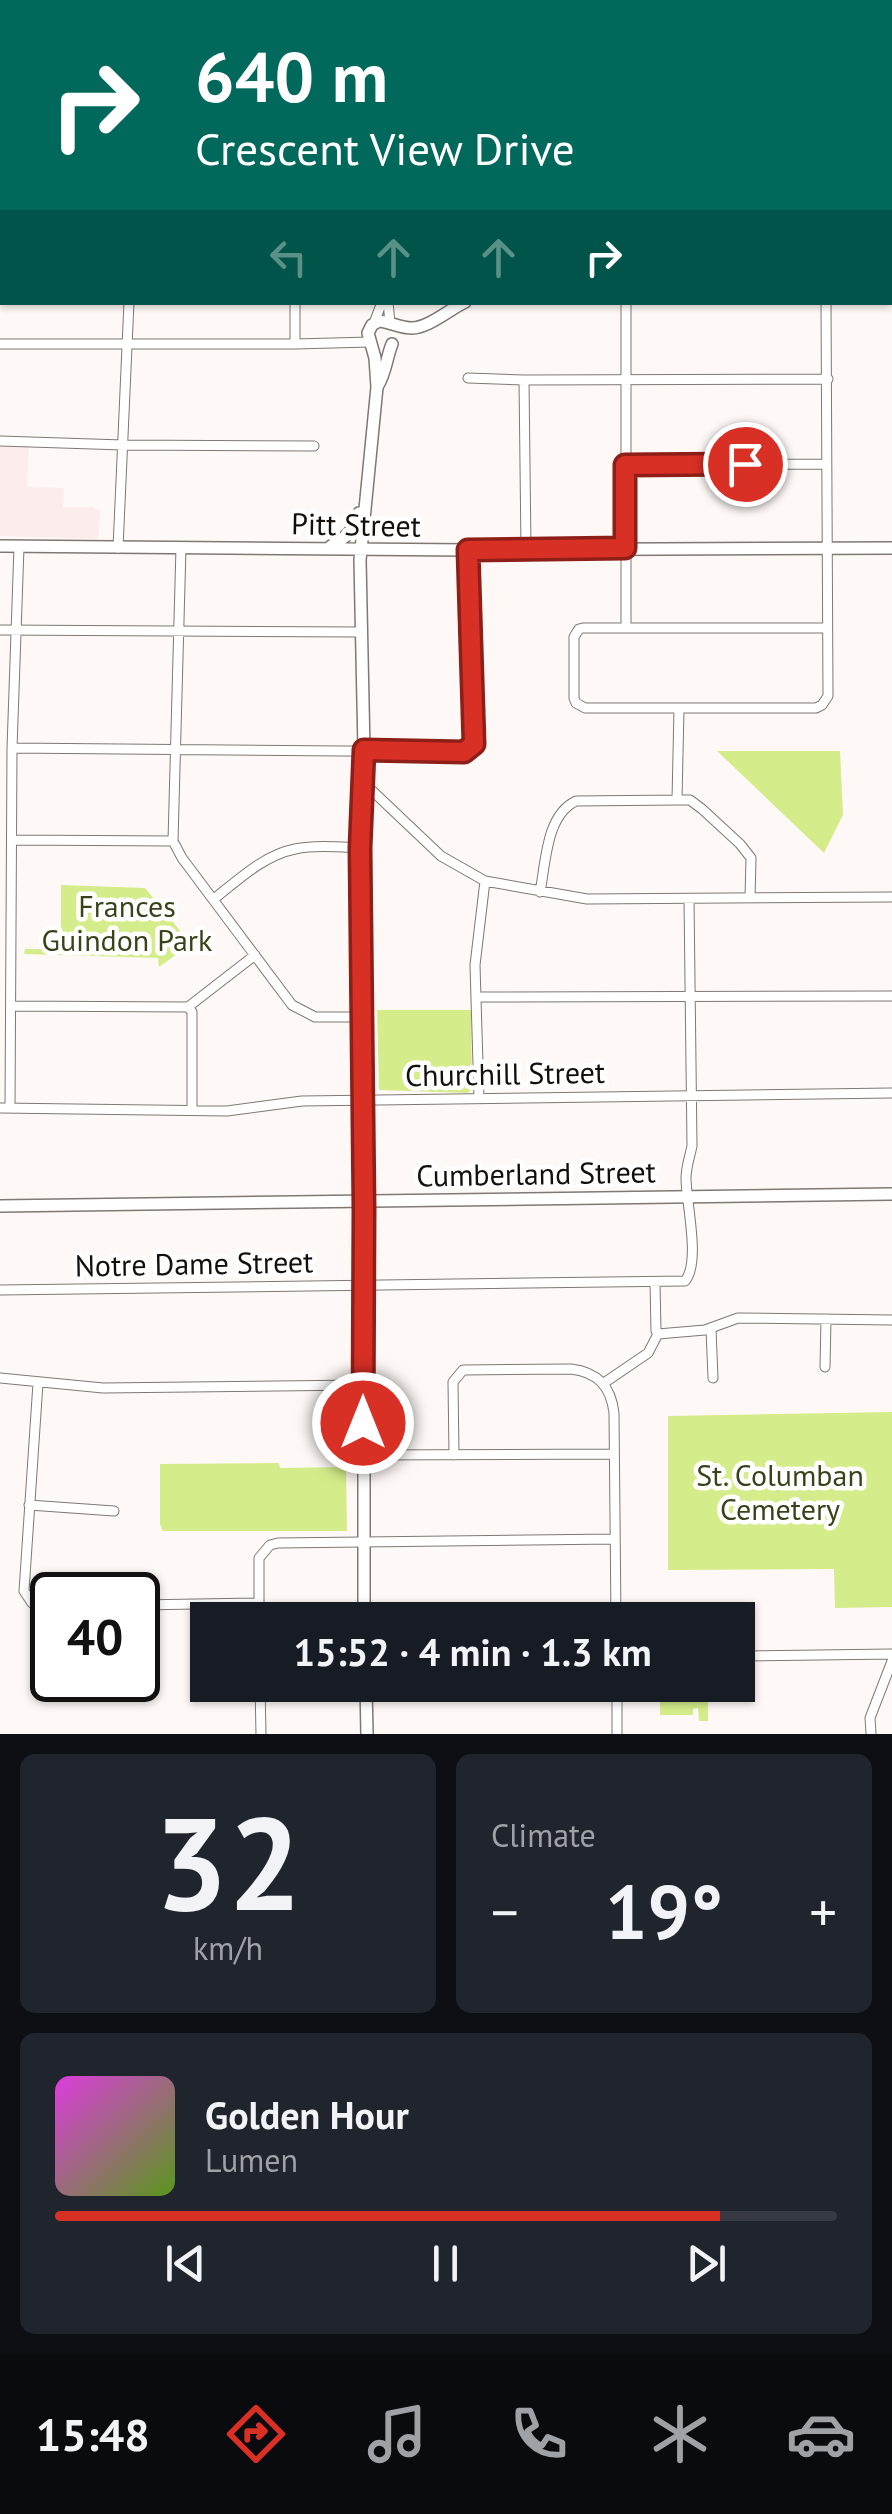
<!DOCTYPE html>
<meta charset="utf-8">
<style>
body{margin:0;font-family:"PT Sans",sans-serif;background:#20242c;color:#f1f3f6;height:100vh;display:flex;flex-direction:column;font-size:38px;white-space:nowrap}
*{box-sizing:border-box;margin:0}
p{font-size:32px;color:#9ea1a6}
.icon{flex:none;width:55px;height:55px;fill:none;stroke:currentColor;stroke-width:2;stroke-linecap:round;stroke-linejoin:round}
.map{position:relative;height:1734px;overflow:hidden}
.sheet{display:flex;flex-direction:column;gap:20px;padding:20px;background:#0d0f14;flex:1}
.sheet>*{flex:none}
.top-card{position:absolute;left:0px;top:0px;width:892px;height:305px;box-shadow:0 2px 8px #0004;background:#00695c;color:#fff;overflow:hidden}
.speed{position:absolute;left:30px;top:1572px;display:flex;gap:20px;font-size:50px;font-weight:700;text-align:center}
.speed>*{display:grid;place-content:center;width:130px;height:130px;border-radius:50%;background:#171b24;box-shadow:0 2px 8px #0004;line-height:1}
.speed .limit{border:5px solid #111;border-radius:15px;background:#fff;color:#111}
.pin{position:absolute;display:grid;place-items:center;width:85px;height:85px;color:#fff;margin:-42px;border:5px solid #fff;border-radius:50%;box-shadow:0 2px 10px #0007}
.me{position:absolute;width:110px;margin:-55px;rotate:0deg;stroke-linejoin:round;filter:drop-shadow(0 0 8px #0008)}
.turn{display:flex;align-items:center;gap:35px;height:210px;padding:0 30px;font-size:45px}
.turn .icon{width:130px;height:130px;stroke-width:2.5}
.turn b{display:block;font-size:70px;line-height:85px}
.lanes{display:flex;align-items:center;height:95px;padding:0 30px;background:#0003;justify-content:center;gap:50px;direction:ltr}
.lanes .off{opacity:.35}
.big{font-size:75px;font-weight:600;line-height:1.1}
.sheet .widget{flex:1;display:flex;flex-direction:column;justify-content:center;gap:15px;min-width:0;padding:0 35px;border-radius:15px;background:#20242c}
.sheet .dial{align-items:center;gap:0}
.dial b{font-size:130px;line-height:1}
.song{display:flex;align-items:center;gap:30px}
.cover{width:120px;height:120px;border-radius:15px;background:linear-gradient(135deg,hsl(300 70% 55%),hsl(90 70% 35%))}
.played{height:10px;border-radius:5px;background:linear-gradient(90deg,#d93025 85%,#363941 85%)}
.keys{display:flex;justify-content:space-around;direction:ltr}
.heat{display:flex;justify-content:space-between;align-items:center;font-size:55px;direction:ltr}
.sheet .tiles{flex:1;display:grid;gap:20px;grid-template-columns:1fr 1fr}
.widget:last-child{grid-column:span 2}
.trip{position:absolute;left:190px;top:1602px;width:565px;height:100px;border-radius:0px;background:#171b24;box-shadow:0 2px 8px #0004;font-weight:600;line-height:100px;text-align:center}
.tabs{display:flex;height:160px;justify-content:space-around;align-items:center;background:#090b0e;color:#9ea1a6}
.tabs .icon{width:70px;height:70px}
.tabs .current{color:#d93025}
.tabs b{font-size:45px;color:#f1f3f6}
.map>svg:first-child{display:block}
.industrial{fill:#fcecec}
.green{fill:#d4ed8a}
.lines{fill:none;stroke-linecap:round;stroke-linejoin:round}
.minor-casing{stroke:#7f7873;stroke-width:11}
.tertiary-casing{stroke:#7f7873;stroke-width:14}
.minor{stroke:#fff;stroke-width:9}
.tertiary{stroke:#fff;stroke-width:11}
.route-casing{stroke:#8d1f18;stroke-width:25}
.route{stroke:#d93025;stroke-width:18}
.labels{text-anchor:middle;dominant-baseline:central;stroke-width:9;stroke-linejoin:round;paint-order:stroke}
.street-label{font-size:30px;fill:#120f0d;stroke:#fff}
.park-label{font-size:30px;fill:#39431a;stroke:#fff}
</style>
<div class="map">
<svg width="892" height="1734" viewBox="0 0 892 1734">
<rect width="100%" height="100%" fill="#fef9f6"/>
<path class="industrial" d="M29,440L27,487L64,488L63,507H93L100,511L98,539L0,536V441Z"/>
<path class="green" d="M717,751H840L843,815L824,853Z
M61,885L145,888L191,944L159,967L158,958L24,954L25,949H61Z
M377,1010H471L472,1089L468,1093L379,1090Z
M892,1412V1607L835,1608L834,1569L668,1570V1416Z
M279,1463L280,1468L346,1467L347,1531H163L160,1524V1464Z
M660,1685H708V1721H699L698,1708L693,1709V1715H660Z"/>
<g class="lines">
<defs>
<path id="minor" d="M127,0V2
M393,0V2
M231,2V0
M538,2V0
M627,2V0
M890,179H892
M388,302L390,323
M826,302L828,696L822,705L816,708H585L576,703L574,698V637L579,629L583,628H827
M374,323L382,302
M0,344H295L370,342
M295,344V302
M468,378L524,380L828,379
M524,380L526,549
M0,441L123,445L314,446
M625,465L826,464
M118,548L129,302
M626,627V302
M0,630L362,632
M12,748L463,752L473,744L474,730L468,550
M363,782L441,856L485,881L587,899L892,897
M677,800L679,709
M12,840L173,841L182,858L292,1005L315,1017H362
M173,841L181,547
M540,892C546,862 546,815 576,801L677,800H690L702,809L740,844L751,858L750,898
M214,899C238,880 264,855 295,849C316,845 339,847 360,848
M477,997L892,996
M11,1006L188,1007L255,955
M188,1007L192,1012V1110
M479,1098L475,965L485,881
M0,1108L227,1111L302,1101L892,1093
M10,1108L12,748L19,547
M0,1290L685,1281C701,1262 686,1203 686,1178C686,1167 690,1156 692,1146L689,899
M711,1329L713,1378
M658,1334L705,1330L738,1318L892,1320
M825,1367L826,1319
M0,1378L103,1388L363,1385
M38,1383L24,1591L32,1603L52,1605
M604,1383L648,1353L658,1334L656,1331L655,1283
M363,1455L614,1454
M454,1455L453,1382L463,1370L571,1369C597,1372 611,1386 614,1413L616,1620
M29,1505L114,1511
M138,1605L259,1603
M259,1620V1558L270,1545L278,1543L614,1539
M738,1656L892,1654
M260,1685L261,1734
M617,1685V1734
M871,1733L870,1718L892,1661"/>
<path id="tertiary" d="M890,285H892
M377,387C386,373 386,359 392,344
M0,546L468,550L892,548
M331,546C346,538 354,530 359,513
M0,1206L892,1194
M364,1620V1210L360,848L364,750L360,560L377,387L375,358L368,333L372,325L379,321C390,322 401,328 412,328C428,328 450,309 465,302
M366,1685L367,1734"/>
</defs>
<use href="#minor" class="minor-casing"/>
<use href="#tertiary" class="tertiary-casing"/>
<use href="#minor" class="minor"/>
<use href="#tertiary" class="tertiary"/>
</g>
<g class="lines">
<defs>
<path id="route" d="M363,1423L364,1210L360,848L364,750L464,752L474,744L468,550L625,548V465L745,464"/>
</defs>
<use href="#route" class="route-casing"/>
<use href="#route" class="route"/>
</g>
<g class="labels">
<g class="street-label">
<text transform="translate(356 524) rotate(1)">Pitt Street</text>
<text transform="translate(505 1073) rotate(-1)">Churchill Street</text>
<text transform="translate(536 1173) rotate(-1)">Cumberland Street</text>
<text transform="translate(194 1263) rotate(-1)">Notre Dame Street</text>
</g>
<g class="park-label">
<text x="127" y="905">Frances<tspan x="127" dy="34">Guindon Park</tspan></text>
<text x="780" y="1474">St. Columban<tspan x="780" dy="34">Cemetery</tspan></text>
</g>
</g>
</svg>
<div class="speed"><div class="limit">40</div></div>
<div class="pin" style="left:745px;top:464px;background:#d93025"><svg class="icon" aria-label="arrive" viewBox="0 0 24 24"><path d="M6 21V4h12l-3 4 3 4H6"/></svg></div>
<svg class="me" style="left:363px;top:1423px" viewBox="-20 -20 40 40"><circle r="17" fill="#d93025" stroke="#fff" stroke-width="3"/><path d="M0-11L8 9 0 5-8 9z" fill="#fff"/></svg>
<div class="trip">15:52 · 4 min · 1.3 km</div>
<div class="top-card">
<div class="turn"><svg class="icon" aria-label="right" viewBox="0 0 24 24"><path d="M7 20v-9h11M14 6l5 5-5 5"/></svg><div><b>640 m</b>Crescent View Drive</div></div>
<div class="lanes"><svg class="icon off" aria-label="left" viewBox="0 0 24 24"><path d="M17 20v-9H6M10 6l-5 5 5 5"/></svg><svg class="icon off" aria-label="ahead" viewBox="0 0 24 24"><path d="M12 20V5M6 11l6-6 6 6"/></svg><svg class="icon off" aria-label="ahead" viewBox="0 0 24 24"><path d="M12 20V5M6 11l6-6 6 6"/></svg><svg class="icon" aria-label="right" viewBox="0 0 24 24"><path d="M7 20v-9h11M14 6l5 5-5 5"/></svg></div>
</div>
</div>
<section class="sheet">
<div class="tiles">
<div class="widget dial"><b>32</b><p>km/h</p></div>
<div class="widget"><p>Climate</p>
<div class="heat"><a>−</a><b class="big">19°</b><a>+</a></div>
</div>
<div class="widget">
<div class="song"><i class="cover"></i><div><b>Golden Hour</b><p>Lumen</p></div></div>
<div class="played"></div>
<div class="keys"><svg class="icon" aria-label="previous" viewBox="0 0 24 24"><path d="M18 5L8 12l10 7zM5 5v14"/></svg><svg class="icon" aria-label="pause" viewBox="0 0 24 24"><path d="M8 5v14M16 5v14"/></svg><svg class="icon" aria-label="next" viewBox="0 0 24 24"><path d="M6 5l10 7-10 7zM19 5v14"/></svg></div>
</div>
</div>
</section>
<nav class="tabs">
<b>15:48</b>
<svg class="icon current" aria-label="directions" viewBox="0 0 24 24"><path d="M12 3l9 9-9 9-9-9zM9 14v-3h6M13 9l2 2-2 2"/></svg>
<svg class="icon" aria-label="music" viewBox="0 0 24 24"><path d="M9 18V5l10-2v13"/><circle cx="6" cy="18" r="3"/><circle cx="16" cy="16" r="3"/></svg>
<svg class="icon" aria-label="phone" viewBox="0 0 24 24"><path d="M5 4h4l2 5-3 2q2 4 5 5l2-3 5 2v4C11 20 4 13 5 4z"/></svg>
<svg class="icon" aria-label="climate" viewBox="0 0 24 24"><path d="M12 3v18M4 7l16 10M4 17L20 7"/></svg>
<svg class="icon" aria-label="car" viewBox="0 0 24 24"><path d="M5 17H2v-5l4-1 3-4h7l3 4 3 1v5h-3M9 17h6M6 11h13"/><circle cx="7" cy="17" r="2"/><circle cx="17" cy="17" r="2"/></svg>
</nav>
